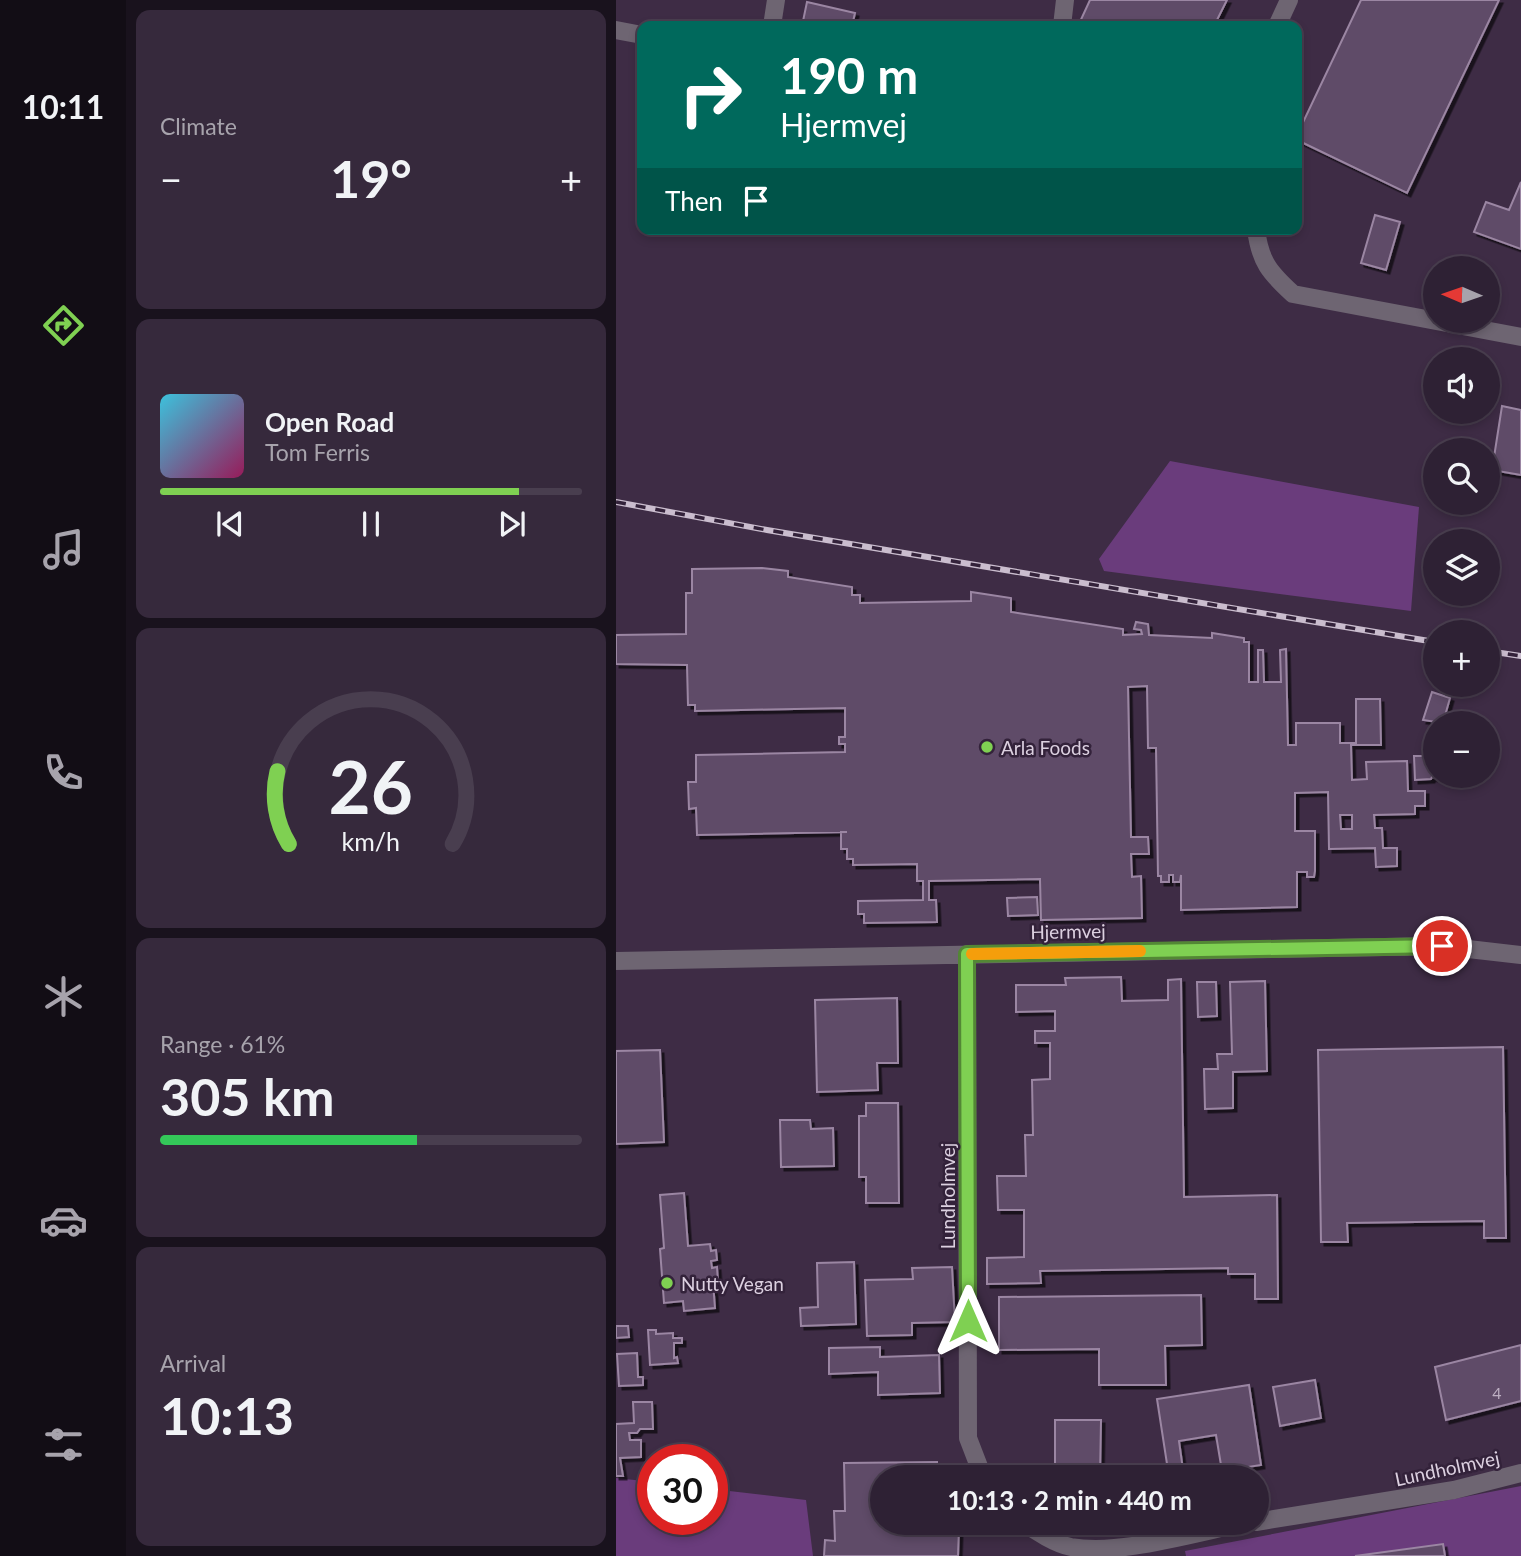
<!DOCTYPE html>
<meta charset="utf-8">
<style>
body{margin:0;font-family:Lato,sans-serif;background:#36293c;color:#f1f3f6;height:100vh;display:flex;flex-direction:column;font-size:26px;white-space:nowrap}
*{box-sizing:border-box;margin:0}
p{font-size:23px;color:#a7a3ac}
.icon{flex:none;width:38px;height:38px;fill:none;stroke:currentColor;stroke-width:2;stroke-linecap:round;stroke-linejoin:round}
.map{position:relative;flex:1;overflow:hidden}
.drawer{display:flex;flex-direction:column;gap:10px;padding:10px;background:#19121d;width:490px}
.drawer>*{flex:none}
.top-card{position:absolute;left:21px;top:21px;width:665px;height:214px;border-radius:14px;box-shadow:0 4px 10px #0003,0 0 0 2px #493e4f;background:#00695c;color:#fff;overflow:hidden}
.needle{width:46px;rotate:272deg}
.controls{position:absolute;left:807px;top:256px;display:grid;gap:14px}
.controls a{display:grid;place-items:center;width:77px;height:77px;border-radius:50%;background:#2e2134;box-shadow:0 4px 10px #0003,0 0 0 2px #493e4f;font-size:35px}
.speed{position:absolute;left:21px;top:1444px;display:flex;gap:14px;font-size:35px;font-weight:700;text-align:center}
.speed>*{display:grid;place-content:center;width:91px;height:91px;border-radius:50%;background:#2e2134;box-shadow:0 4px 10px #0003,0 0 0 2px #493e4f;line-height:1}
.speed .limit{border:10px solid #d22;background:#fff;color:#111}
.pin{position:absolute;display:grid;place-items:center;width:60px;height:60px;color:#fff;margin:-30px;border:4px solid #fff;border-radius:50%;box-shadow:0 2px 7px #0007}
.me{position:absolute;width:77px;margin:-38px;rotate:0deg;stroke-linejoin:round;filter:drop-shadow(0 0 5px #0008)}
.turn{display:flex;align-items:center;gap:24px;height:147px;padding:0 28px;font-size:32px}
.turn .icon{width:91px;height:91px;stroke-width:2.5}
.turn b{display:block;font-size:49px;line-height:60px}
.then{display:flex;align-items:center;height:66px;padding:0 28px;background:#0003;gap:14px;font-size:26px}
.big{font-size:52px;font-weight:700;line-height:1.1}
.drawer .widget{flex:1;display:flex;flex-direction:column;justify-content:center;gap:10px;min-width:0;padding:0 24px;border-radius:14px;background:#36293c}
.drawer .dial{align-items:center;gap:0}
.dial svg{height:182px;overflow:visible;fill:none;stroke:#493e4f;stroke-width:7;stroke-linecap:round;text-anchor:middle}
.dial text{fill:#f1f3f6;stroke:none}
.song{display:flex;align-items:center;gap:21px}
.cover{width:84px;height:84px;border-radius:10px;background:linear-gradient(135deg,hsl(190 70% 55%),hsl(330 70% 35%))}
.played{height:7px;border-radius:4px;background:linear-gradient(90deg,#7fd052 85%,#493e4f 85%)}
.keys{display:flex;justify-content:space-around;direction:ltr}
.heat{display:flex;justify-content:space-between;align-items:center;font-size:38px;direction:ltr}
.charge{height:10px;border-radius:5px;background:linear-gradient(90deg,#34c759 61%,#493e4f 0)}
.trip{position:absolute;left:254px;top:1465px;width:399px;height:70px;border-radius:35px;background:#2e2134;box-shadow:0 4px 10px #0003,0 0 0 2px #493e4f;font-weight:700;line-height:70px;text-align:center}
main{display:flex;flex:1;min-height:0}
.tabs{display:flex;flex-direction:column;width:126px;justify-content:space-around;align-items:center;background:#120d15;color:#a7a3ac}
.tabs .icon{width:49px;height:49px}
.tabs .on{color:#7fd052}
.tabs b{font-size:32px;color:#f1f3f6}
.map>svg:first-child{display:block}
.green{fill:#6a3c7c}
.building{fill:#5f4b67;stroke:#9b86a3;stroke-width:2;fill-rule:evenodd;filter:url(#shadow)}
.lines{fill:none;stroke-linecap:round;stroke-linejoin:round}
.minor{stroke:#6e6572;stroke-width:18}
.rail-casing{stroke:#cabdce;stroke-width:6}
.rail{stroke:#33223a;stroke-width:3.5;stroke-dasharray:10;stroke-linecap:butt}
.route-casing{stroke:#538735;stroke-width:18}
.route{stroke:#7fd052;stroke-width:12}
.slow{stroke:#f59e0b;stroke-width:12}
.poi-dot{fill:#7fd052;stroke:#33223a;stroke-width:2.5}
.labels{text-anchor:middle;dominant-baseline:central;stroke-width:5;stroke-linejoin:round;paint-order:stroke}
.number-label{font-size:16px;fill:#bdafc2}
.poi-label{font-size:19px;fill:#dcd0e0;stroke:#33223a;text-anchor:start}
.street-label{font-size:19px;fill:#dcd0e0;stroke:#33223a}
</style>
<main>
<nav class="tabs">
<b>10:11</b>
<svg class="icon on" aria-label="directions" viewBox="0 0 24 24"><path d="M12 3l9 9-9 9-9-9zM9 14v-3h6M13 9l2 2-2 2"/></svg>
<svg class="icon" aria-label="music" viewBox="0 0 24 24"><path d="M9 18V5l10-2v13"/><circle cx="6" cy="18" r="3"/><circle cx="16" cy="16" r="3"/></svg>
<svg class="icon" aria-label="phone" viewBox="0 0 24 24"><path d="M5 4h4l2 5-3 2q2 4 5 5l2-3 5 2v4C11 20 4 13 5 4z"/></svg>
<svg class="icon" aria-label="climate" viewBox="0 0 24 24"><path d="M12 3v18M4 7l16 10M4 17L20 7"/></svg>
<svg class="icon" aria-label="car" viewBox="0 0 24 24"><path d="M5 17H2v-5l4-1 3-4h7l3 4 3 1v5h-3M9 17h6M6 11h13"/><circle cx="7" cy="17" r="2"/><circle cx="17" cy="17" r="2"/></svg>
<svg class="icon" aria-label="filters" viewBox="0 0 24 24"><path d="M4 7h16M4 17h16"/><circle cx="9" cy="7" r="2"/><circle cx="15" cy="17" r="2"/></svg>
</nav>
<section class="drawer">
<div class="widget"><p>Climate</p>
<div class="heat"><a>−</a><b class="big">19°</b><a>+</a></div>
</div>
<div class="widget">
<div class="song"><i class="cover"></i><div><b>Open Road</b><p>Tom Ferris</p></div></div>
<div class="played"></div>
<div class="keys"><svg class="icon" aria-label="previous" viewBox="0 0 24 24"><path d="M18 5L8 12l10 7zM5 5v14"/></svg><svg class="icon" aria-label="pause" viewBox="0 0 24 24"><path d="M8 5v14M16 5v14"/></svg><svg class="icon" aria-label="next" viewBox="0 0 24 24"><path d="M6 5l10 7-10 7zM19 5v14"/></svg></div>
</div>
<div class="widget dial"><svg viewBox="0 0 100 80">
<path d="M14 69A42 42 0 1 1 86 69"/>
<path d="M14 69A42 42 0 0 1 9 37" stroke="#7fd052"/>
<text x="50" y="56" font-size="32" font-weight="700">26</text>
<text x="50" y="72" font-size="11">km/h</text>
</svg></div>
<div class="widget"><p>Range · 61%</p><b class="big">305 km</b><div class="charge"></div></div>
<div class="widget"><p>Arrival</p><b class="big">10:13</b></div>
</section>
<div class="map">
<svg width="905" height="1556" viewBox="0 0 905 1556">
<defs>
<filter id="shadow"><feDropShadow dx="3.5" dy="3.5" stdDeviation="0" flood-color="#0009"/></filter>
</defs>
<rect width="100%" height="100%" fill="#3e2c45"/>
<path class="green" d="M554,461L803,507L795,611L488,571L483,559Z
M0,1478L37,1482V1519H96V1489L190,1500L197,1556H0Z
M905,1486V1556H570L569,1551Z"/>
<path class="building" d="M474,0H611L598,26H462Z
M745,0H883L791,193L681,140V135Z
M191,2L239,13L236,26H186Z
M905,182V249L858,232L870,202L893,210Z
M759,215L784,222L770,270L745,263Z
M886,406L905,410V475L876,470Z
M146,568L172,571V577L236,587V595H244V603L355,601V592L395,598V612L507,629V635L526,634L525,630L518,629L520,622L532,624L533,635L596,638V633L628,638V642H633V682H642V650H647L648,682H665L664,650L670,649L672,745H680V723H724V743H740V699H764L765,745H735L736,780L751,779L750,762L791,761L792,791H809V806H799V814L758,815L759,828H766L767,848H781V866L760,867L759,848L713,849L712,792L679,793V831H699V871L698,877H691V872H681V907L565,910V875L564,882H557V875H553V882H545V876H542L540,748H532L531,686L512,687L515,837H532L533,854H515L516,877L525,876L526,918L425,920L424,879L313,881V900H320L321,922L248,923V914H242V901L307,900V881H301V864L237,865V859H231V849H225V832H231L81,835L80,808L73,809L72,782H80V755L229,752V744H223V737H229V708L79,711V705H72L71,665L0,664V635L70,634V593H76V569ZM724,815H736V829H725Z
M816,692L834,698L827,723L807,720Z
M809,744H819L818,768L821,775L820,778L816,777L815,779L799,780L798,756H809Z
M421,897L422,915L392,916L391,898Z
M505,977L506,1001L552,1000V980L565,979L568,1197L661,1195L662,1299H639V1274H612V1268L424,1271L425,1283L371,1284V1258L408,1257V1210H382L381,1176H410L409,1135H417L416,1080L434,1079V1043H419V1031H439V1011L400,1012V985H450L449,978Z
M649,981L651,1071L617,1072V1108L589,1109L588,1069H602L601,1054H616L614,982Z
M581,982H600L601,1016L582,1017Z
M281,998L282,1063H261L262,1090L201,1092L199,1000Z
M887,1047L890,1238H868V1221L731,1223L732,1242H705L702,1050Z
M44,1050L48,1142L0,1144V1051Z
M250,1103H282L283,1203H250V1177H243V1116H250Z
M164,1120H194L195,1129L217,1128L218,1166L165,1167Z
M68,1193L72,1246L94,1244L95,1251L100,1250L101,1260L95,1261L96,1268L101,1267L102,1282H97L99,1308L68,1311L67,1301L48,1303L44,1249L48,1248L44,1195Z
M238,1262L240,1324L185,1326L184,1308L202,1307L201,1263Z
M336,1267L339,1322L296,1323V1335L251,1336L249,1280L297,1279L296,1268Z
M585,1295L586,1345L549,1346L550,1385H483V1349L383,1350V1297Z
M0,1326H12L13,1337L0,1338Z
M32,1330H40V1334L57,1333V1338H66V1343H58V1358L61,1357L62,1363L34,1365Z
M905,1345V1401L830,1420L819,1367Z
M264,1347V1357L323,1355L324,1393L262,1395V1372L213,1374V1348Z
M21,1353L22,1377H27V1385L3,1386L1,1354Z
M699,1380L705,1418L664,1426L657,1387Z
M633,1385L645,1465L606,1471L600,1435L563,1441L568,1477H553L541,1399Z
M17,1402H36L37,1429H24L21,1433H13L14,1440H25V1457L4,1458L7,1476H0V1424L18,1423Z
M439,1420H485L484,1477H439Z
M321,1462V1477H266V1522H321V1527L343,1528L342,1556H208L209,1540L219,1541L218,1511H229L228,1463Z
M827,1544L829,1556H739Z"/>
<g class="lines">
<path class="minor" d="M156,26L160,0
M446,26L449,0
M661,26L673,0
M0,30L26,35
M640,229C644,262 654,273 677,294L905,337
M351,954L352,1438L367,1477
M0,961L826,946L905,955
M408,1522C420,1532 440,1544 455,1547C507,1556 583,1531 635,1522
M640,1522L838,1490L905,1473"/>
<defs>
<path id="rail" d="M0,502L151,530L819,642
M872,651L905,656"/>
</defs>
<use href="#rail" class="rail-casing"/>
<use href="#rail" class="rail"/>
</g>
<g class="lines">
<defs>
<path id="route" d="M352,1321L351,954L826,946"/>
</defs>
<use href="#route" class="route-casing"/>
<use href="#route" class="route"/>
<path class="slow" d="M356,954L524,951"/>
</g>
<g class="poi-dot">
<circle cx="371" cy="747" r="7"/>
<circle cx="51" cy="1283" r="7"/>
</g>
<g class="labels">
<g class="number-label">
<text x="881" y="1392">4</text>
</g>
<g class="poi-label">
<text x="385" y="747">Arla Foods</text>
<text x="65" y="1283">Nutty Vegan</text>
</g>
<g class="street-label">
<text transform="translate(452 931) rotate(-1)">Hjermvej</text>
<text transform="translate(331 1196) rotate(-90)">Lundholmvej</text>
<text transform="translate(831 1468) rotate(-12)">Lundholmvej</text>
</g>
</g>
</svg>
<div class="controls">
<a><svg class="needle" viewBox="-14 -14 28 28"><path d="M0-13l5 13h-10z" fill="#e53935"/><path d="M0 13l5-13h-10z" fill="#a7a3ac"/></svg></a>
<a><svg class="icon" aria-label="sound" viewBox="0 0 24 24"><path d="M4 9h4l5-4v14l-5-4H4zM17 9q2 3 0 6"/></svg></a>
<a><svg class="icon" aria-label="search" viewBox="0 0 24 24"><circle cx="10" cy="10" r="6"/><path d="M15 15l6 6"/></svg></a>
<a><svg class="icon" aria-label="layers" viewBox="0 0 24 24"><path d="M12 4l9 5-9 5-9-5zM3 14l9 5 9-5"/></svg></a>
<a>+</a>
<a>−</a>
</div>
<div class="speed"><div class="limit">30</div></div>
<div class="pin" style="left:826px;top:946px;background:#d93025"><svg class="icon" aria-label="arrive" viewBox="0 0 24 24"><path d="M6 21V4h12l-3 4 3 4H6"/></svg></div>
<svg class="me" style="left:352px;top:1321px" viewBox="-20 -20 40 40"><path d="M0-17L14 15 0 8-14 15z" fill="#7fd052" stroke="#fff" stroke-width="4"/></svg>
<div class="trip">10:13 · 2 min · 440 m</div>
<div class="top-card">
<div class="turn"><svg class="icon" aria-label="right" viewBox="0 0 24 24"><path d="M7 20v-9h11M14 6l5 5-5 5"/></svg><div><b>190 m</b>Hjermvej</div></div>
<div class="then">Then<svg class="icon" aria-label="arrive" viewBox="0 0 24 24"><path d="M6 21V4h12l-3 4 3 4H6"/></svg></div>
</div>
</div>
</main>
